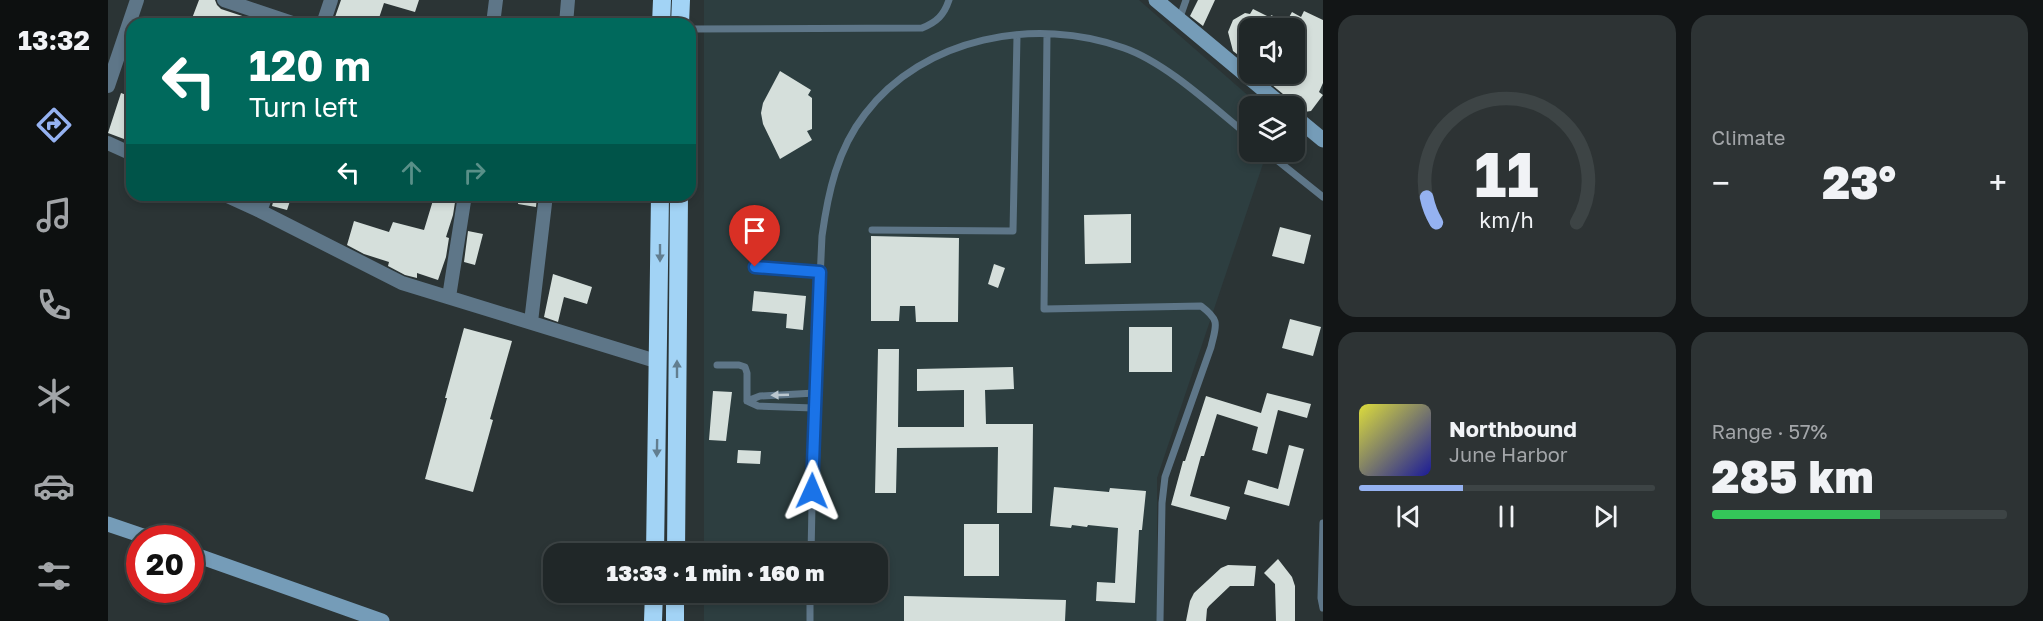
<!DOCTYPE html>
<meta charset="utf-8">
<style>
body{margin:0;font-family:"Golos Text",sans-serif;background:#2d3334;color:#f1f3f6;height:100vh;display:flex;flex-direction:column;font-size:22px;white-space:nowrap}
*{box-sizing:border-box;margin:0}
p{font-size:20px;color:#a2a5a8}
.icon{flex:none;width:33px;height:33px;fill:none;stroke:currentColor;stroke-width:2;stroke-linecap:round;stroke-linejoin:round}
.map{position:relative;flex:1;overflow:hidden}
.details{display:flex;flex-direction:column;gap:15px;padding:15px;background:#121516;width:720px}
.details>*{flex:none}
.guide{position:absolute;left:18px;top:18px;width:570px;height:183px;border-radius:18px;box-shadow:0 3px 9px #0003,0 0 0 2px #3d4445;background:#00695c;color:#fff;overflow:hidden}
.tools{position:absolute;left:1131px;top:18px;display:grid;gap:12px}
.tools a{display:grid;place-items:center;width:66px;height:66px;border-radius:12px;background:#202728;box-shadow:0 3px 9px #0003,0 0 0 2px #3d4445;font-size:30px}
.speed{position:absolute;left:18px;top:525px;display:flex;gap:12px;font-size:30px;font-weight:700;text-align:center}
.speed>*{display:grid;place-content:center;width:78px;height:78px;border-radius:50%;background:#202728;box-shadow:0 3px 9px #0003,0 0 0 2px #3d4445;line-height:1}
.speed .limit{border:9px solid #d22;background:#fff;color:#111}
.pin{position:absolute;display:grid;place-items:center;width:51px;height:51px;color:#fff;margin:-62px -26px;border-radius:50% 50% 50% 0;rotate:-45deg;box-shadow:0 0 6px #0007}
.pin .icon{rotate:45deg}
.me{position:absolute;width:66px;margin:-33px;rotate:1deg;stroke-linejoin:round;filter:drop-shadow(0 0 4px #0008)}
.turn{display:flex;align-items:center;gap:21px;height:126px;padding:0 24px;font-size:27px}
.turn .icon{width:78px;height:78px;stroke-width:2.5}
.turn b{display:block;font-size:42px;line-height:51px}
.lanes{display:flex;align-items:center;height:57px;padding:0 24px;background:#0003;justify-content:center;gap:30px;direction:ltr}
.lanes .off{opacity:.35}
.big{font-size:45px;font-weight:800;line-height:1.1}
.details .widget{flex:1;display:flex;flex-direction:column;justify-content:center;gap:9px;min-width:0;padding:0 21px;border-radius:18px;background:#2d3334}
.details .dial{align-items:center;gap:0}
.dial svg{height:156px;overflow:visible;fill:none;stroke:#3d4445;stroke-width:7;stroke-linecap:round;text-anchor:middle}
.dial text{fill:#f1f3f6;stroke:none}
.song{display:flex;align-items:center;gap:18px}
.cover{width:72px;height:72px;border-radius:9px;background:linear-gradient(135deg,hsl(60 70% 55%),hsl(240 70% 35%))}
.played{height:6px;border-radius:3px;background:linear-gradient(90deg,#95b2f1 35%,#3d4445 35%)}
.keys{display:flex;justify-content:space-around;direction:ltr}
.heat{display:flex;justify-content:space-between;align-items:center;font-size:33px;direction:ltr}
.charge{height:9px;border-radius:4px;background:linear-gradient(90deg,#34c759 57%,#3d4445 0)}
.details .tiles{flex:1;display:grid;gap:15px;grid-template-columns:repeat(2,1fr)}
.trip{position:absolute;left:435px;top:543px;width:345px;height:60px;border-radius:18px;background:#202728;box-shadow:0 3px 9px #0003,0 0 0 2px #3d4445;font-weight:800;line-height:60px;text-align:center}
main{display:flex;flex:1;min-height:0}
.tab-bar{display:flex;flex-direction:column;width:108px;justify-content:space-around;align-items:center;background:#0d1010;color:#a2a5a8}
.tab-bar .icon{width:42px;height:42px}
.tab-bar .selected{color:#95b2f1}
.tab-bar b{font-size:27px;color:#f1f3f6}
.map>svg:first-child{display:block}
.built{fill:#2d3e40}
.building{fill:#d5dfdb}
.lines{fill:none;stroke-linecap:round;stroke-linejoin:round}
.lane{stroke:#5e7688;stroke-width:7}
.street{stroke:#5e7688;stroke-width:14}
.secondary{stroke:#759cb8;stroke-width:15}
.highway{stroke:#a2d3f5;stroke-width:18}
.oneway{fill:#627e90}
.oneway2{fill:#bbc7ce}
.route-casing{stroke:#114b97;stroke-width:15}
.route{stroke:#1a73e8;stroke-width:10}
</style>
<main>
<nav class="tab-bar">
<b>13:32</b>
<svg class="icon selected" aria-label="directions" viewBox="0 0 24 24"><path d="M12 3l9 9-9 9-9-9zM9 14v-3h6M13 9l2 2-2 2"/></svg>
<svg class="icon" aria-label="music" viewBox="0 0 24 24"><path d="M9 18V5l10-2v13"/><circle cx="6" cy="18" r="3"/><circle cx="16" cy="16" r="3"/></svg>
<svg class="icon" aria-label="phone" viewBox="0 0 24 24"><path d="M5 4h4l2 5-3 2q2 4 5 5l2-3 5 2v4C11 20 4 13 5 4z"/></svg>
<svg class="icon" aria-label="climate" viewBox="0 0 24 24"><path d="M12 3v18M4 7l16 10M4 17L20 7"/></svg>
<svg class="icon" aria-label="car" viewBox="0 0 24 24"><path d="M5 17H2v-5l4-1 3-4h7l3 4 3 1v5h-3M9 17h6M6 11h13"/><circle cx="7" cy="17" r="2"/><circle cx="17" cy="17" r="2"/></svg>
<svg class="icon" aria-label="filters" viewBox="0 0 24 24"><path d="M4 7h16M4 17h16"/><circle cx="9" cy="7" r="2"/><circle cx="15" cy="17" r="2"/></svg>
</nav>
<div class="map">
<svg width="1215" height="621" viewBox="0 0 1215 621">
<rect width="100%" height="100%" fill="#2b3435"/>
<path class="built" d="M596,0H1031L1152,106H1142V152H1159L1049,478V621H596V593L770,592V554L596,553Z"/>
<path class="building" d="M91,0H107L109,5L113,9L159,24H92L83,21Z
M233,0H311L307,12L276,3L269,24H237L226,20Z
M1090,0H1107L1095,26L1082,16Z
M1145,9L1161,17L1164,15L1172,28H1142V64L1125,51L1120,32L1125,20L1137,13L1142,14Z
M1196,11L1215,20V83L1211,92L1215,95L1203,111L1196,112L1185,106L1181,99L1151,74H1186V28H1175L1184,12L1193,17Z
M672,71L703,90L700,95L704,98V129L699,131L704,140L672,159L655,124L653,113L655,103Z
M13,93L24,97V142L0,133Z
M167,195H184L179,210L164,206Z
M341,195L348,196L345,215L338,237L341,238L338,257L330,280L309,273V278L297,275L280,266L281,262L256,254L239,245L246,221L281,232L285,222L316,230L326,197L339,201Z
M411,195H429L428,207L410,204Z
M1023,214V263L977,264L976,215Z
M1172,227L1203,235L1196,264L1164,256Z
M360,231L375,234L367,265L356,262Z
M763,236L851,238L850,322H808L807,306H792L791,321H763Z
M886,264L897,268L890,288L880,284Z
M445,274L484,287L479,304L456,297L450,322L436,317Z
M646,291L698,296L695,330L678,328L679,314L644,311Z
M1182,319L1213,327L1205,356L1174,348Z
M1021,327H1064V372H1021Z
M356,328L404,341L382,419L385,420L365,492L317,479L339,398H337Z
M770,349H791L790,427H856V390L809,391V369L905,367L906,389L877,390L878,424H925L924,513H889L890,447L789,448L788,493H767Z
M605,391L624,392L618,441L601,440Z
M1159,393L1203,404L1199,418L1170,410L1159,454L1144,450L1150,427L1109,414L1096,456H1093L1082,496L1122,507L1118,520L1063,505L1075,461H1077L1098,396L1153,413Z
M1181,445L1196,449L1181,506L1136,494L1140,480L1170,489Z
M630,450L653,451L652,464L629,463Z
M946,487L1001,492L1002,488L1038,491L1034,530H1031L1027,603L988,601L989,582L1007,583L1010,528L980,525L979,527L964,525L963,528L942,526Z
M856,524H891V576H856Z
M1170,559L1184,577L1187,586V621H1168L1167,584L1156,573Z
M1120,565L1148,566L1146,586H1122L1101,606L1099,609L1098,621H1078L1082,601L1086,593L1113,568Z
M796,596L958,600L957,621H796Z"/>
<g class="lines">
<path class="lane" d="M1071,20L1078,0
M582,29L814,28C829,22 836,15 841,0
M939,34L936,309L1093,306C1113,321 1108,325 1103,347L1057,477L1054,503L1052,621
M1159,152L1215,197
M764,230L905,231L909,36
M647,267L712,272
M609,365H631L637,367L639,373V401
M639,401L652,396L707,393
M639,401L650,406L706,408
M1215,523L1213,598L1215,608
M703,554L706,408L714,236C720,193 729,150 757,114C815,37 928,16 1016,48C1059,63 1106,108 1142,137
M702,621V592"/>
<path class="street" d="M116,0L187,24
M215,24L223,0
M385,24L388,0
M458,24L460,0
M0,86L29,0
M0,143L24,154
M117,195L152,211L294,283L551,362
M152,211L158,195
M341,297L357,195
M423,322L438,195"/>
<path class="secondary" d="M1048,0L1175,106
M1186,116L1215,140
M0,524L41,538
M82,553L274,621"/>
<path class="highway" d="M553,24L554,0
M572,24L573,0
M547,554L552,195
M568,554L571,195
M545,621L546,592
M567,621V592"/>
</g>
<defs><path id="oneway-solid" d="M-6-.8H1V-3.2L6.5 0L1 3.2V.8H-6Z" transform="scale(1.5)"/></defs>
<g class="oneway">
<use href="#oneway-solid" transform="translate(552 253) rotate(90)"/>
<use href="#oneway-solid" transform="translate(569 369) rotate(-90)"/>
<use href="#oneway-solid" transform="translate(549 448) rotate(91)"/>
</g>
<use class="oneway2" href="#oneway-solid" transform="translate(672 395) rotate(178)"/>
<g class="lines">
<defs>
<path id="route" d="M647,267L712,272L704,491"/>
</defs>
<use href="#route" class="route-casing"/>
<use href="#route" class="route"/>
</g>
</svg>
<div class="tools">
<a><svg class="icon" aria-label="sound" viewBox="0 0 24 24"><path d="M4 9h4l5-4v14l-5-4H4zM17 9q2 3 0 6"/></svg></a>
<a><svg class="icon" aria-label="layers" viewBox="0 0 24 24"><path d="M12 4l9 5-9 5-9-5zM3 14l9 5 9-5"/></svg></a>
</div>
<div class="speed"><div class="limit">20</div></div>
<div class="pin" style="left:647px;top:267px;background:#d93025"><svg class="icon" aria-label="arrive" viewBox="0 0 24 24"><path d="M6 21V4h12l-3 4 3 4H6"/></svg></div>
<svg class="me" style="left:704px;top:491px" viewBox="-20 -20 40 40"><path d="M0-17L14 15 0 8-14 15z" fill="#1a73e8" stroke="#fff" stroke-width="4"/></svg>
<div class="trip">13:33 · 1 min · 160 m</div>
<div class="guide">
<div class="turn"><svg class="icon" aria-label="left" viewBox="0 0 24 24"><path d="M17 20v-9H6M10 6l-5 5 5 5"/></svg><div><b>120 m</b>Turn left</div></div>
<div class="lanes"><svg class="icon" aria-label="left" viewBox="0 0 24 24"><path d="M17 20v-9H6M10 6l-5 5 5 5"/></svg><svg class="icon off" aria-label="ahead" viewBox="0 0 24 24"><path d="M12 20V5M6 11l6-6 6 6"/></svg><svg class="icon off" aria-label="right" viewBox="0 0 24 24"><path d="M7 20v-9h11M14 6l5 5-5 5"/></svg></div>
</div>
</div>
<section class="details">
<div class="tiles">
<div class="widget dial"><svg viewBox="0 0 100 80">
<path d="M14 69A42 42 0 1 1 86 69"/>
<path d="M14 69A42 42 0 0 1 9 56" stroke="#95b2f1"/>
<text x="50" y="56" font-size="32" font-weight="700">11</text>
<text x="50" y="72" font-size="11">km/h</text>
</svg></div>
<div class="widget"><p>Climate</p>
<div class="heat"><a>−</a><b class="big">23°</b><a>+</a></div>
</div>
<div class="widget">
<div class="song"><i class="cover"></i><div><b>Northbound</b><p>June Harbor</p></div></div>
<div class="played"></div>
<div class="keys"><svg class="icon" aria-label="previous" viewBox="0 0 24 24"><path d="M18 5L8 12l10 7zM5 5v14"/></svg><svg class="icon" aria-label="pause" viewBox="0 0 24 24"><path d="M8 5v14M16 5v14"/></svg><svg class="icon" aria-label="next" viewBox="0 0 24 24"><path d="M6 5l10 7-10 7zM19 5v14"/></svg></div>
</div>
<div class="widget"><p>Range · 57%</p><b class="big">285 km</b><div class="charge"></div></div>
</div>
</section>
</main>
